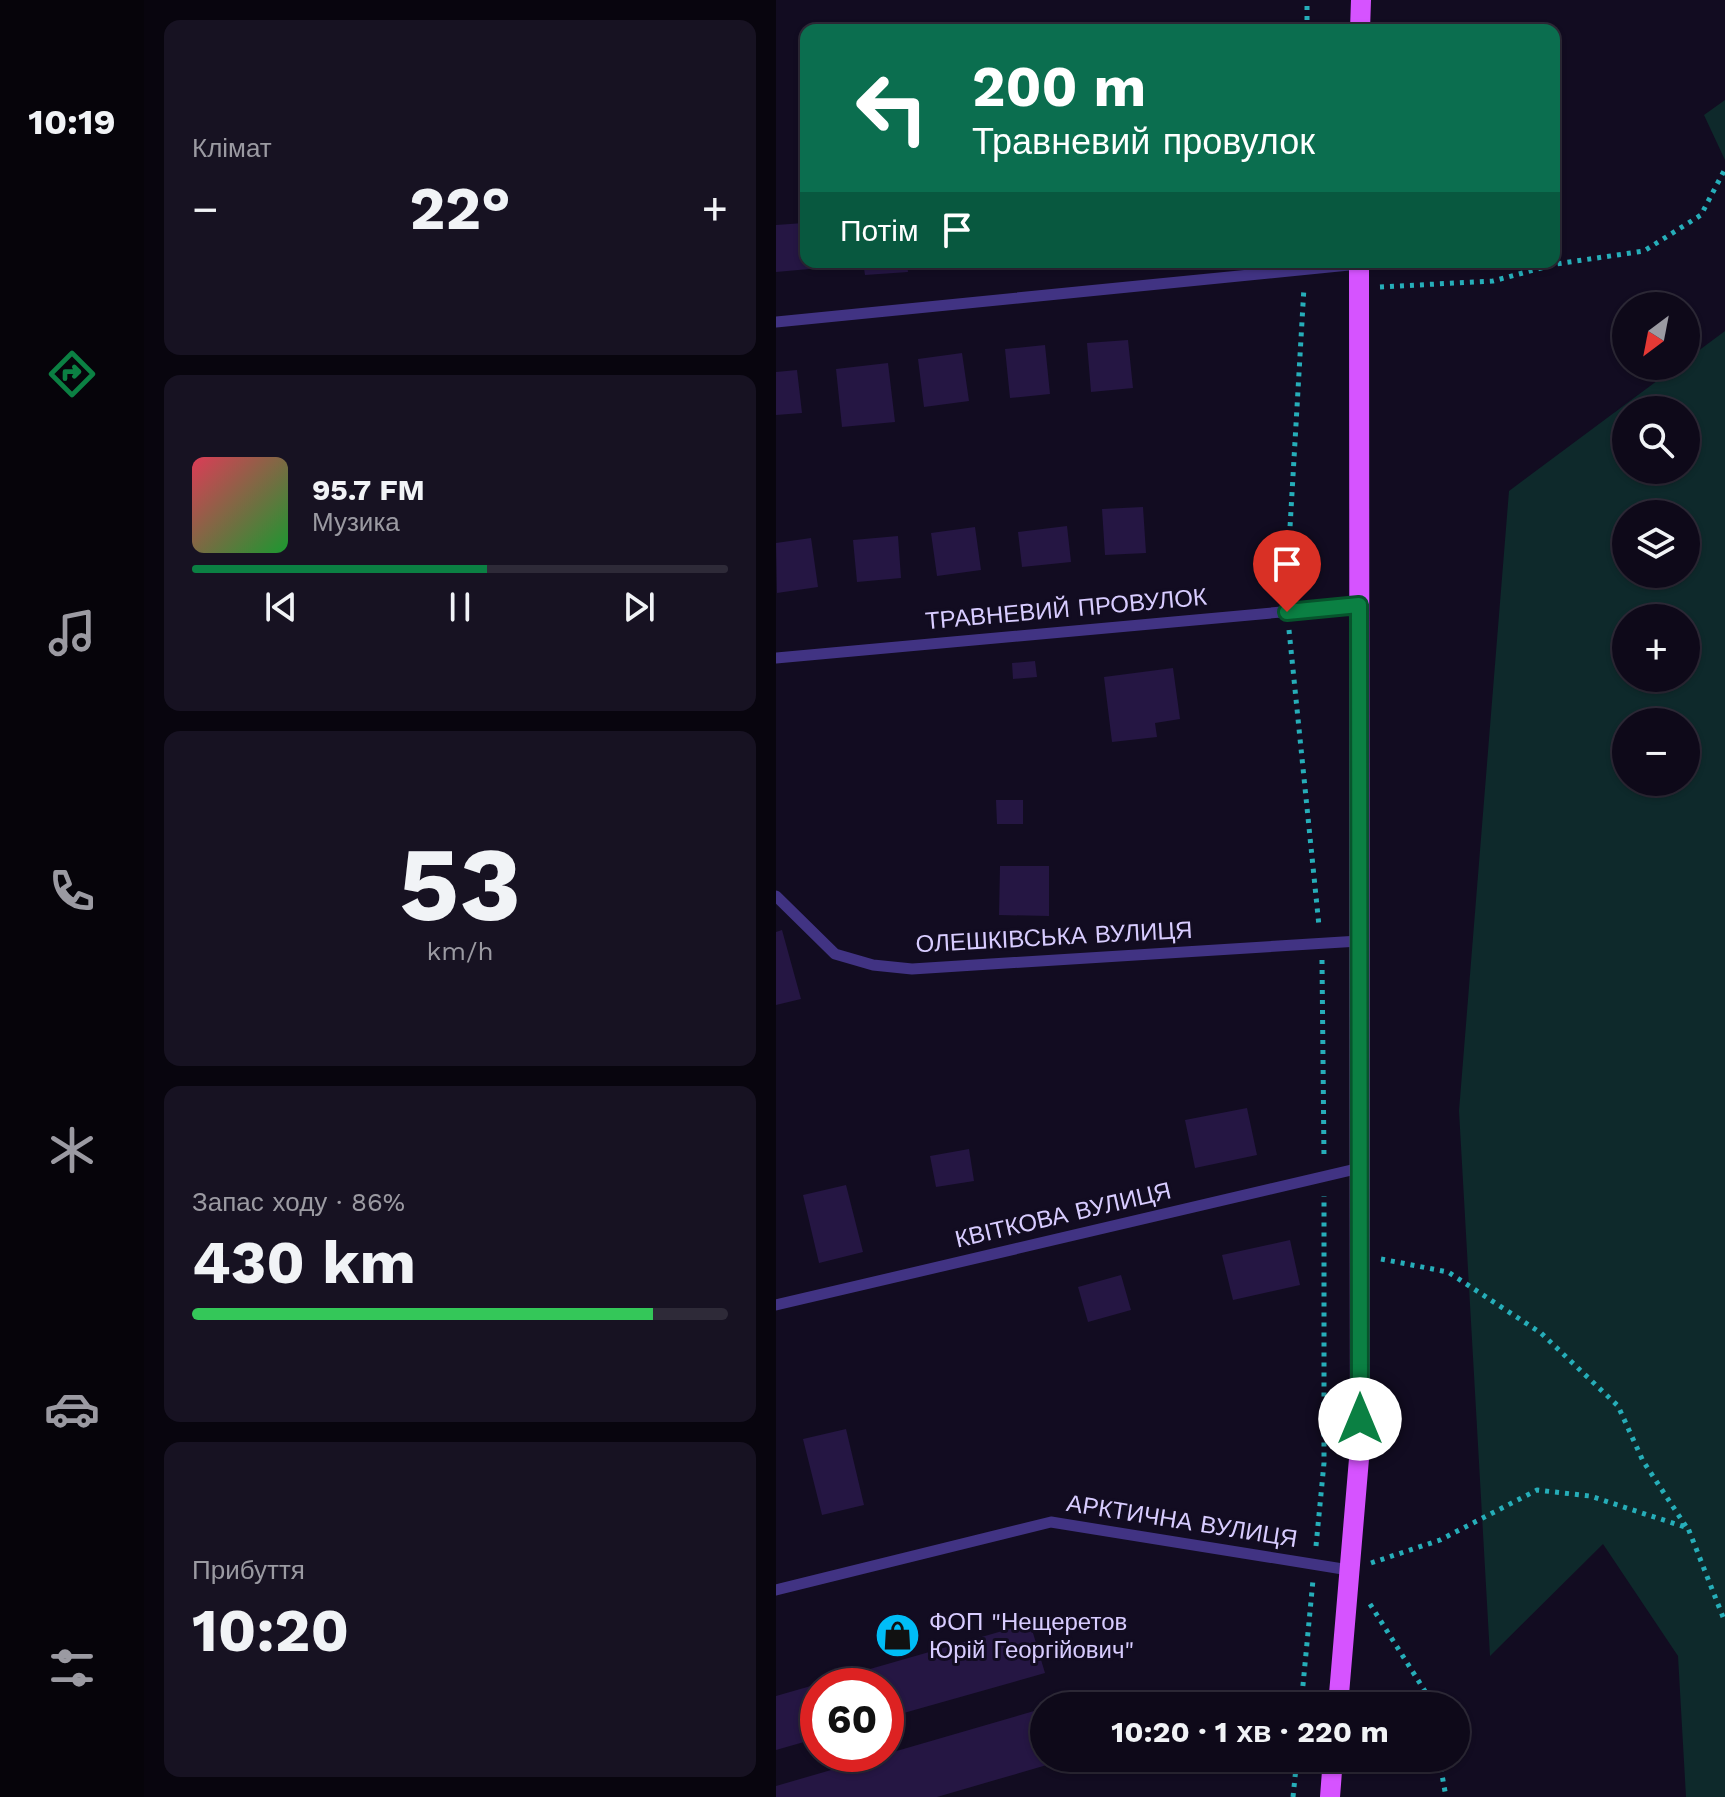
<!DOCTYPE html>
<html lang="uk">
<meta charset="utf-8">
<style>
body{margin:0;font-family:"Work Sans",sans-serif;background:#171222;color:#f1f3f6;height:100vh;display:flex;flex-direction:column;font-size:30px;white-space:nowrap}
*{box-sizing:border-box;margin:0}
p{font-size:26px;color:#9b9aa2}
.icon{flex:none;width:44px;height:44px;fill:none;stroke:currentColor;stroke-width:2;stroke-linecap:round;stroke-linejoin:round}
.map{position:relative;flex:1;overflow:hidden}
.side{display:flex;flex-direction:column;gap:20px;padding:20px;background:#08050e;width:632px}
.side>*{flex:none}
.hud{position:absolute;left:24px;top:24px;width:760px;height:244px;border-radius:16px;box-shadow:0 2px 6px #0004,0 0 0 2px #2e2a38;background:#0b6e4f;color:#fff;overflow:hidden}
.needle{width:52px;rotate:212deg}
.controls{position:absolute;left:836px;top:292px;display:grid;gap:16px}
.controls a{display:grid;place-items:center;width:88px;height:88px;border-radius:50%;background:#0e0919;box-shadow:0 2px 6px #0004,0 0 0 2px #2e2a38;font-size:40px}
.speed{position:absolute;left:24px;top:1668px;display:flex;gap:16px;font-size:40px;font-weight:700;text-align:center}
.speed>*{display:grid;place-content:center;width:104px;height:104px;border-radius:50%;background:#0e0919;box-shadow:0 2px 6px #0004,0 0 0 2px #2e2a38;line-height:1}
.speed .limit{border:12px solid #d22;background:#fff;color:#111}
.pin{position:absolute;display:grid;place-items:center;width:68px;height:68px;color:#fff;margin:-82px -34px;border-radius:50% 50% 50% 0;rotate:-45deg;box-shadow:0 0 8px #0007}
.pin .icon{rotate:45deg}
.me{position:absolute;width:88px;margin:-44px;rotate:0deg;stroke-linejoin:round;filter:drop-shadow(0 0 6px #0008)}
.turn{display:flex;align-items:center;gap:28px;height:168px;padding:0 40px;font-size:36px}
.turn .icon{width:104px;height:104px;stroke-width:2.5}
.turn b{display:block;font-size:56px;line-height:68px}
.then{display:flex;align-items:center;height:76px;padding:0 40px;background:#0003;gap:16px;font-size:30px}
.big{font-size:60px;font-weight:700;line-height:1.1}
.side .tile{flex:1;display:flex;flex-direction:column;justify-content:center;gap:12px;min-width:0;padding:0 28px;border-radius:16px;background:#171222}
.side .dial{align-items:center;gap:0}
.dial b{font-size:104px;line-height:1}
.song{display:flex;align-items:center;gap:24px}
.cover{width:96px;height:96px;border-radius:12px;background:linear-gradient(135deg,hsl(350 70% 55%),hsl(130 70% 35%))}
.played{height:8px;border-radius:4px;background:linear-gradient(90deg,#0b8043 55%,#2e2a38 55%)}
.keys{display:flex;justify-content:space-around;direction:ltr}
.heat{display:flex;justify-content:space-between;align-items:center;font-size:44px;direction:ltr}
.charge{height:12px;border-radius:6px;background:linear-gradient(90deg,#34c759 86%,#2e2a38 0)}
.trip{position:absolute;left:254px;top:1692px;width:440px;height:80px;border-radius:40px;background:#0e0919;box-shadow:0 2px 6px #0004,0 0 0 2px #2e2a38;font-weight:700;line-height:80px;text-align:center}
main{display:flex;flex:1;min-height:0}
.tab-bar{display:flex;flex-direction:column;width:144px;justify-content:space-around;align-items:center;background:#06040a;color:#9b9aa2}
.tab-bar .icon{width:56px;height:56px}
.tab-bar .selected{color:#0b8043}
.tab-bar b{font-size:36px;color:#f1f3f6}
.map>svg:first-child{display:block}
.green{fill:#0e292b;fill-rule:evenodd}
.building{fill:#251643}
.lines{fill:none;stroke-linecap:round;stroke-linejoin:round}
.path{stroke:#26aeb9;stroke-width:5;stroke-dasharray:4 6;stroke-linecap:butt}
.lane{stroke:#413383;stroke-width:11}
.primary{stroke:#d653ff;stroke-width:20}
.route-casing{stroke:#07532c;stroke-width:20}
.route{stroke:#0b8043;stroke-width:14}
.labels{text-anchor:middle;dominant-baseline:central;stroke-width:6;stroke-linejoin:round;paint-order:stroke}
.street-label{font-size:24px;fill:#d8ccff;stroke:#120c21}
.poi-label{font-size:24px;fill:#d8ccff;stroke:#120c21;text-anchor:start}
</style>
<main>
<nav class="tab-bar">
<b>10:19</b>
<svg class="icon selected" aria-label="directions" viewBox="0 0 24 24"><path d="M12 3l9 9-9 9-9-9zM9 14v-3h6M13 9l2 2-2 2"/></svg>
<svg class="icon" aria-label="music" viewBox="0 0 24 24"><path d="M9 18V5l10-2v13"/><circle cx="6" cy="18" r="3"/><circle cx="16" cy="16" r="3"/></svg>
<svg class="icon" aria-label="phone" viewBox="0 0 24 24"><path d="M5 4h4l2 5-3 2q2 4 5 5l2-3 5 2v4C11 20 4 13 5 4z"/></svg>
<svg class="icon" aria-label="climate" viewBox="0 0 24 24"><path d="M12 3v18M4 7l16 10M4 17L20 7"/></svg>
<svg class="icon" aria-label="car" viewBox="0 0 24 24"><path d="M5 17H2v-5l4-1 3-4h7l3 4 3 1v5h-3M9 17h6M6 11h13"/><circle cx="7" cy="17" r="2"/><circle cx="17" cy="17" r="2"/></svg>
<svg class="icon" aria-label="filters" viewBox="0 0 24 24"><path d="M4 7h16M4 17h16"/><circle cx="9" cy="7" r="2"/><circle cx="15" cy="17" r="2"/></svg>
</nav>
<section class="side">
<div class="tile"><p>Клімат</p>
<div class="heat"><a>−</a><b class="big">22°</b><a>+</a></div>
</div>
<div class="tile">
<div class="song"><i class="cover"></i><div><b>95.7 FM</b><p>Музика</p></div></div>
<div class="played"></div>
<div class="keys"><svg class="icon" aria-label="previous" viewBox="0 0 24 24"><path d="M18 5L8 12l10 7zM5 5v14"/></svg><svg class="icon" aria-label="pause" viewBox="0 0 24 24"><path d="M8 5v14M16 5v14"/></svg><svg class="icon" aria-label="next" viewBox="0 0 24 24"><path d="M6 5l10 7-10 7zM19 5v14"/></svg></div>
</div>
<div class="tile dial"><b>53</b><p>km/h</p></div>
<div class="tile"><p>Запас ходу · 86%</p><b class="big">430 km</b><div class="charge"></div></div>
<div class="tile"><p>Прибуття</p><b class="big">10:20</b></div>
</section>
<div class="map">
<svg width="949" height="1797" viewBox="0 0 949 1797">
<rect width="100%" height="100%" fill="#120c21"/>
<path class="green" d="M949,100V160L928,115Z
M949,331V1797H910L902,1656L827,1544L714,1656L683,1111L733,491L901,366H910V360ZM850,410H910V470H850ZM850,514H910V574H850ZM850,618H910V678H850ZM850,722H910V782H850Z"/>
<path class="building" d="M28,223L33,269L0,272V225Z
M87,262H131L132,272L89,275Z
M169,262H211V265L169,268Z
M352,340L357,388L315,392L311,343Z
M269,345L274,394L234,398L229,349Z
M186,353L193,401L148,407L142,359Z
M112,363L119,422L66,427L60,369Z
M21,370L26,413L0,415V372Z
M367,507L370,553L329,555L326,509Z
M291,526L295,562L246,567L242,532Z
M199,527L205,570L161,576L155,533Z
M122,536L125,578L81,582L77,540Z
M35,538L42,587L1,593L0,543Z
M259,661L261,677L237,679L236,663Z
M397,668L404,719L379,723L381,737L336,742L328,677Z
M220,800H247V824H221Z
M224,866H273V916L223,915Z
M6,930L25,999L0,1005V932Z
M471,1108L481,1155L419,1168L409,1120Z
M193,1149L198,1181L160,1187L154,1156Z
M70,1185L87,1252L43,1263L27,1195Z
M514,1240L524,1285L457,1300L446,1255Z
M345,1275L355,1310L312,1322L302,1287Z
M70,1429L88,1505L46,1515L27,1439Z
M254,1623L269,1673L110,1718V1686H42V1738L0,1750V1696Z
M265,1709L268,1758H280L281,1762L161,1797H0V1786Z"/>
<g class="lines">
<path class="path" d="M531,30V0
M604,287L717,281L780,264L868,251L925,215L949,169
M510,596L528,287
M513,630L543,926
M546,960L548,1158
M605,1259L672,1272L765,1333L842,1406L867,1461L911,1528
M540,1546L548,1463V1196
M595,1563L664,1540L761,1490L814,1496L912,1528L949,1622
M594,1604L652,1696L653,1706
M525,1706L537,1580
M663,1758L670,1797
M517,1797L521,1758"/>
<path class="lane" d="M0,322L583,264
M0,658L583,605
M0,896L59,954L97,965L136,969L583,941
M0,1305L584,1168
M0,1590L275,1522L573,1570"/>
<path class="primary" d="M584,30L585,0
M562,1706L584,1447L583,262
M554,1797L557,1758"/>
</g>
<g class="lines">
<defs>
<path id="route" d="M511,612L583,605L584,1419"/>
</defs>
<use href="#route" class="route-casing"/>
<use href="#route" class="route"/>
</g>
<defs>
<symbol id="shop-disc" viewBox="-11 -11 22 22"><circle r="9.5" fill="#00bdf7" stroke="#120c21"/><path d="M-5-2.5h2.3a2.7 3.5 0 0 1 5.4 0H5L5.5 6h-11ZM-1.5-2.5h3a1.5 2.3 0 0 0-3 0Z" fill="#111"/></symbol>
</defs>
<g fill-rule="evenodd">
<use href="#shop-disc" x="96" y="1610" width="51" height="51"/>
</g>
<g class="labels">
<g class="street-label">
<text transform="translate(290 609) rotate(-5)">ТРАВНЕВИЙ ПРОВУЛОК</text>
<text transform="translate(278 937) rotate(-3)">ОЛЕШКІВСЬКА ВУЛИЦЯ</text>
<text transform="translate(287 1215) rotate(-13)">КВІТКОВА ВУЛИЦЯ</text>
<text transform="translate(406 1521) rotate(9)">АРКТИЧНА ВУЛИЦЯ</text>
</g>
<g class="poi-label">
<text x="153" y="1622">ФОП "Нещеретов<tspan x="153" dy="28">Юрій Георгійович"</tspan></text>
</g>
</g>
</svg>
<div class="controls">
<a><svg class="needle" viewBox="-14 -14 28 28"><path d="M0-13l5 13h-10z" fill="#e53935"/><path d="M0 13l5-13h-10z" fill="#9b9aa2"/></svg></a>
<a><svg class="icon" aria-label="search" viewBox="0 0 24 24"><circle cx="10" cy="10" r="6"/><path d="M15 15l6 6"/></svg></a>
<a><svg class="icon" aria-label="layers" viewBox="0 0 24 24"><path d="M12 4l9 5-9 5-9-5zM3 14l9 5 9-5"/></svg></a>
<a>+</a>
<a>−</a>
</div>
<div class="speed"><div class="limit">60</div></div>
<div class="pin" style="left:511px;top:612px;background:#d93025"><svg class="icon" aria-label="arrive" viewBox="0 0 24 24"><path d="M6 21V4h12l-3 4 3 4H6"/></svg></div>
<svg class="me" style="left:584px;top:1419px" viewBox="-20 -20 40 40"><circle r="19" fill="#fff"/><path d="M0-13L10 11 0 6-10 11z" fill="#0b8043"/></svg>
<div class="trip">10:20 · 1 хв · 220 m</div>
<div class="hud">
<div class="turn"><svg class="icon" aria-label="left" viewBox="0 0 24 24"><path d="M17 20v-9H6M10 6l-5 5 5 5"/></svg><div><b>200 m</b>Травневий провулок</div></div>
<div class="then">Потім<svg class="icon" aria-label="arrive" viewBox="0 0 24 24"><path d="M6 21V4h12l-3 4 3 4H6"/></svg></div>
</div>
</div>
</main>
